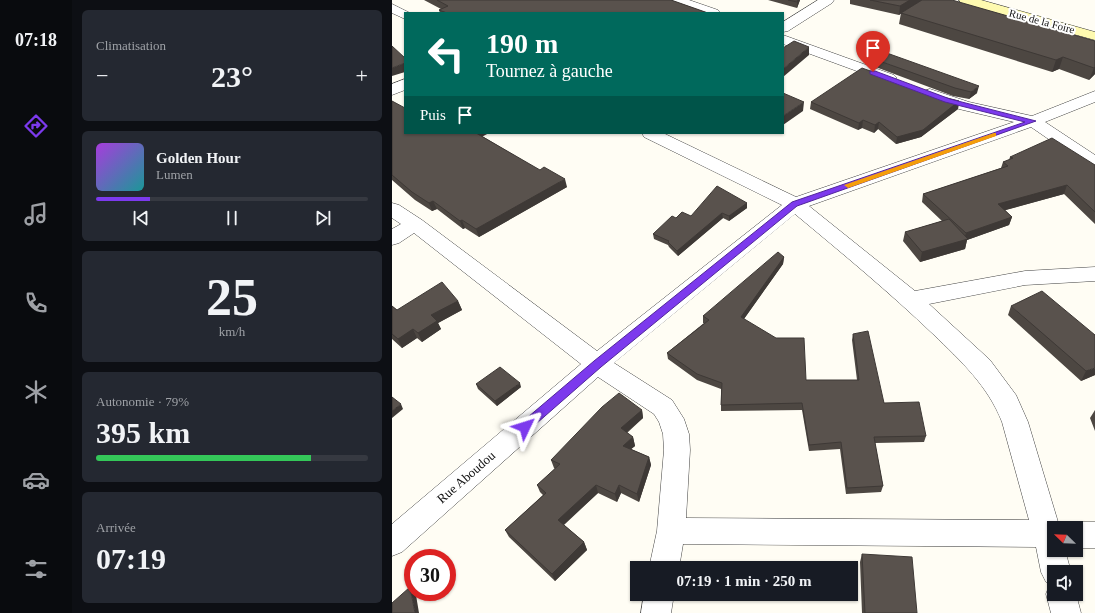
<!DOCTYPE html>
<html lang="fr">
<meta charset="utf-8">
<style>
body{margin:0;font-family:"Times New Roman",serif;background:#242831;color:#f1f3f6;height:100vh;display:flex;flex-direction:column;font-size:15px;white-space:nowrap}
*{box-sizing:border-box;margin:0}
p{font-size:13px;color:#9ea1a6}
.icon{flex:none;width:22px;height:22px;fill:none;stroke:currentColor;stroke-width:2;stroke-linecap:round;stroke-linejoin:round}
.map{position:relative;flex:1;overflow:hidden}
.panel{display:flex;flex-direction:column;gap:10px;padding:10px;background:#0d0f14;width:320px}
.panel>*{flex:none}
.banner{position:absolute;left:12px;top:12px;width:380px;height:122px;border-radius:0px;box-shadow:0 1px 3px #0004;background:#00695c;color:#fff;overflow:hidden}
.needle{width:26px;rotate:293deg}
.buttons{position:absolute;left:655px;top:521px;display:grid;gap:8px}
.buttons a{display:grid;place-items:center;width:36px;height:36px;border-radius:0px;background:#171b24;box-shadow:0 1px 3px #0004;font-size:20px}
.speed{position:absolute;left:12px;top:549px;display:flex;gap:8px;font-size:20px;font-weight:700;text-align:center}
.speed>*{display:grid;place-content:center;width:52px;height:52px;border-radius:50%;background:#171b24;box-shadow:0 1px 3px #0004;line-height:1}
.speed .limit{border:6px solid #d22;background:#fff;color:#111}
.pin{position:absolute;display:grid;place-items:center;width:34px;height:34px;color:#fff;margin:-41px -17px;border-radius:50% 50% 50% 0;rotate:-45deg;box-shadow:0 0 4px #0007}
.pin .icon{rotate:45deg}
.me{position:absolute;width:44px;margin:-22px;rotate:49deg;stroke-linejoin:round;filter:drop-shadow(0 0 3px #0008)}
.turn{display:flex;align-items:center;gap:14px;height:84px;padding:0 16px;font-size:18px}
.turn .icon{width:52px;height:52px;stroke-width:2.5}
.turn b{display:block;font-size:28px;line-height:34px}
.then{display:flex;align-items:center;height:38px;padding:0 16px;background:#0003;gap:8px;font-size:15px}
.big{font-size:30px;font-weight:800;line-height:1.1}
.panel .tile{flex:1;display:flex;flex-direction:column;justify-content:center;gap:6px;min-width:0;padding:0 14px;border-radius:6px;background:#242831}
.panel .dial{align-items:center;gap:0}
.dial b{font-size:52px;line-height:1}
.song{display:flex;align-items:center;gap:12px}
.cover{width:48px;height:48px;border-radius:6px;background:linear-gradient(135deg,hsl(280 70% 55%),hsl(180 70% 35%))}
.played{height:4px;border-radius:2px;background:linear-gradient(90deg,#7c3aed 20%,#363941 20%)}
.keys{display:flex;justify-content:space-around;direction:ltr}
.heat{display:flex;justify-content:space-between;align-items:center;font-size:22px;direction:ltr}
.charge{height:6px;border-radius:3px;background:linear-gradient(90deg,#34c759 79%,#363941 0)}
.trip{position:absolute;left:238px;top:561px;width:228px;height:40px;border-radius:0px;background:#171b24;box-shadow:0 1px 3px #0004;font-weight:800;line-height:40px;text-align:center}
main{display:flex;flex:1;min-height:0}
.tabs{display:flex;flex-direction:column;width:72px;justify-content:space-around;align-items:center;background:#090b0e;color:#9ea1a6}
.tabs .icon{width:28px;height:28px}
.tabs .on{color:#7c3aed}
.tabs b{font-size:18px;color:#f1f3f6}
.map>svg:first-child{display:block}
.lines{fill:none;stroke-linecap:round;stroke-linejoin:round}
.street-casing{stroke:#434343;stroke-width:1}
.secondary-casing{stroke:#323232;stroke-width:1}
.street{fill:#fff;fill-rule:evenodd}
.secondary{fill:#fefab0;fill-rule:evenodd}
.wall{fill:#4d4742}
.shaded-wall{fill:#3e3936}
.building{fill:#59524d;stroke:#3e3936}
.route{fill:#7c3aed;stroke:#51269a}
.slow{fill:#f59e0b}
.labels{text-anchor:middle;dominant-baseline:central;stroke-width:4;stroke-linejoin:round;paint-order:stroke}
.far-street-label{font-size:11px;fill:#101010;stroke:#fff}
.street-label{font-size:13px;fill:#101010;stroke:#fff}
</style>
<main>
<nav class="tabs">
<b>07:18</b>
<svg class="icon on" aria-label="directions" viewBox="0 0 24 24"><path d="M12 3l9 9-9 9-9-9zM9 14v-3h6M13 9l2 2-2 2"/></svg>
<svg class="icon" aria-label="music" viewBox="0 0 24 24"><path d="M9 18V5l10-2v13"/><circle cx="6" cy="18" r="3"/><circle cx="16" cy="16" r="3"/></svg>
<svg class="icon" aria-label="phone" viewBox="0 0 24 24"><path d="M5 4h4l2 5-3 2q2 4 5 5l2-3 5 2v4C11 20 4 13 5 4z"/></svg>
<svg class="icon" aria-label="climate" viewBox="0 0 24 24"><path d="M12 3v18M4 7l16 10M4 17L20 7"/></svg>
<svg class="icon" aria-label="car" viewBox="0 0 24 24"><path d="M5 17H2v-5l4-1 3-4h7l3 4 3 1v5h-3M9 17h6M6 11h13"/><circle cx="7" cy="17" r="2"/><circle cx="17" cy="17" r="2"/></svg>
<svg class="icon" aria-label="filters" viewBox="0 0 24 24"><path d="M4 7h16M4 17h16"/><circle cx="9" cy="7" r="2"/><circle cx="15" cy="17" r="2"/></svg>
</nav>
<section class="panel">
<div class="tile"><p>Climatisation</p>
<div class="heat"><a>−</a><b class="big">23°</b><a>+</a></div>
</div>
<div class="tile">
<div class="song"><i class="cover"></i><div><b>Golden Hour</b><p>Lumen</p></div></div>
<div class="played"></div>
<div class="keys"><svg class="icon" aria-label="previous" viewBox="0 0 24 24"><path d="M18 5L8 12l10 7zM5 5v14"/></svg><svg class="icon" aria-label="pause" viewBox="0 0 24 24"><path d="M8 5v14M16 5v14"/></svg><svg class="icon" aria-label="next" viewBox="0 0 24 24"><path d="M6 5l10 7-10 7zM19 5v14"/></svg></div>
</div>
<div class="tile dial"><b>25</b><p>km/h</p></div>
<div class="tile"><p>Autonomie · 79%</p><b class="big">395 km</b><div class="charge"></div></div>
<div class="tile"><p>Arrivée</p><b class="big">07:19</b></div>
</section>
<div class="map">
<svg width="703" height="613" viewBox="0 0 703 613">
<rect width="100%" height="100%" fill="#fffdf4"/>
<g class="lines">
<defs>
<path id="street" d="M278,0H297L326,10L328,13H308L280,3Z
M426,0H442L440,3L396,31L391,32V22Z
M0,4L18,13H13V19L0,13Z
M391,35L502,75L505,78L502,81L497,83L492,81L391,44Z
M13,79V90L0,95V84Z
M538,89L577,102L640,116L703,91V102L653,122L703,155V168L697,167L639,127L417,206L523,291L633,271L703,267V281L633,285L537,304L598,360L624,395L636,422L666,522L672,525L673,527L684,522H703V548H684V528H662V550H673L679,572H662V594H684L689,613H659L654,594L658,584L654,582L649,572L644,547L291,544L287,568H257L265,531L272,450L271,434L267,422L262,414L206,377L10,552L0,556V524L189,364L22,233L7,243L0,245V229L9,224L0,218V203L7,205L30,220L205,351L390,205L252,137L250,133H271L404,197L622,122L567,109L532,97L530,94L532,91ZM403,214C450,253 497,292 541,334C569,361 596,386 610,422L637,520L294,518L298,450L297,434L292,419L280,400L222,363Z
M252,594H282L279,613H249Z"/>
<path id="secondary" d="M567,0H589L703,32V40L569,3Z"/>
</defs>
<use href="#street" class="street-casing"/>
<use href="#secondary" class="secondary-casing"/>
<use href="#street" class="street"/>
<use href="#secondary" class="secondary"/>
</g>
<path class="wall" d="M32,0H279L316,13H48L47,10L49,9Z
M376,0H408L405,8Z
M458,0H530L703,41V74L697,80L667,69L660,72L507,24L509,13L507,15L458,4Z
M482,59L585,93L577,99L561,96L481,66Z
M551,97L567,101L566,109L529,137L504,144L486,129L482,133L470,128L466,130L418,109L419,102Z
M0,101L13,133L90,136L175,187L87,237L73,228L71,229L45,209L40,211L23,200L0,180Z
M618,157L703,165V224L672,194L613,210L620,217L617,225L575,240L573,249L528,262L511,241L513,232L550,221L530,202L531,194L609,168L611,162L617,160Z
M355,203V208L337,221L331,218L286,256L277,247L276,245L262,239L261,234L284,218L299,216Z
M392,257L391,264L352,319L414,380H465L460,340L461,334L492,403L534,436L532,442L483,443L491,486L489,492L454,494L448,449L417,451L410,410L329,411V389L305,380L276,359L275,353L312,323H311V316Z
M66,301L70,310L46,323L49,329L30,342L25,338L10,348L0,339V306L5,310Z
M619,306L703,375L689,381L616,315Z
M84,384L129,387L105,406L86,389Z
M250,410L251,418L235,433L241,437L243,446L239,449L257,457L259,465L247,502L229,493L225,502L206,493L172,525L192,542L195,550L163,581L117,537L113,530L151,495L148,492L145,485L163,469L162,468L159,460Z
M703,410V431L698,418Z
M470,554L525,613H470L468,562Z"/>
<path class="shaded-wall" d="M406,0H408L405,8V2Z
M518,0H530L507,15L508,6Z
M417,47V55L391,77V69Z
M671,57L667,69L660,72L664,60Z
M13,63V72L0,76V68Z
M703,67V74L697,80L702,68Z
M587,86L585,93L577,99L579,92Z
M567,101L566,109L529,137L504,144L505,137Z
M412,102L411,111L391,125V116Z
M471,120L470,128L466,130L467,123Z
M487,122L486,129L482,133L483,125Z
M82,133H97L84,140Z
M173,179L175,187L87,237L84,229Z
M675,185L672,194L603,213L606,204Z
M41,201L45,209L40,211L37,203Z
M355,203V208L337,221V216Z
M330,213L331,218L286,256L285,251Z
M620,217L617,225L575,240L573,249L528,262L530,252L572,240L574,233Z
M70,220L73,228L71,229L68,221Z
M392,257L391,264L349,323V317Z
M66,301L70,310L46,323L49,329L30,342L26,333L39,315Z
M21,329L25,338L10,348L6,339Z
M703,368V375L689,381L694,371Z
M128,383L129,387L105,406L103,401Z
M9,404L11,409L0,418V411Z
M250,410L251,418L230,436L229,428Z
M241,437L243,446L233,454L231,446Z
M257,457L259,465L247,502L245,494Z
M204,485L206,493L169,527L166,520Z
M227,485L229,493L225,502L223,494Z
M192,542L195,550L163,581L160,574Z
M18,587L21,592L24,595L27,613H23Z"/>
<path class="building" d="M45,0H279L316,13H55L47,10L56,6Z
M396,0H406L405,2Z
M478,0H518L508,6Z
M530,0H560L703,41V67L702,68L671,57L664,60L509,13Z
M402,41L417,47L391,69V48Z
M0,46L13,58V63L0,68Z
M492,52L587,86L579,92L563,88L482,59Z
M470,68L551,97L567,101L531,130L505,137L487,122L483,125L471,120L467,123L419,102Z
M391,93L412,102L391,116Z
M0,101L13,108V133H84L148,170L152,167L173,179L84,229L70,220L68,221L41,201L37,203L20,192L0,175Z
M660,138L703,165V212L675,185L606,204L620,217L574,233L531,194L616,166L611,162L621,158L618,157Z
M325,186L355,203L337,216L330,213L285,251L276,242L277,241L261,234L280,216L284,218L290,212L299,216Z
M557,219L576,239L530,252L513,232Z
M386,252L392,257L349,317L384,338H412L414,380H467L461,334L476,331L492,403L527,402L534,436L482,437L491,486L455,488L449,442L417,445L410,403L329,405L330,383L305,374L275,353L317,320L311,316Z
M50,282L66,301L39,315L45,321L26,333L21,329L6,339L0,334V306L5,310Z
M650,291L703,335V368L694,371L619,306Z
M108,367L128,383L103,401L84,384Z
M227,393L250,410L229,428L241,437L231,446L257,457L245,494L227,485L223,494L204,485L166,520L192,542L160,574L113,530L154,493L145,485L168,464L159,460L210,407Z
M0,397L9,404L0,411Z
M470,554L520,557L525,613H473Z
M18,587L23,613H0V603Z"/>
<path class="route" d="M478,71H483L558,99L644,121L405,206L209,367L137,430L133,431L129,430L128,427L129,423L202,361L400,202L633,122L553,102L478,74Z"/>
<path class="slow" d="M602,133H604V136L459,187L456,188L452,185Z"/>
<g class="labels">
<g class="far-street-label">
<text transform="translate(650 21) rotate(15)">Rue de la Foire</text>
</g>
<g class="street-label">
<text transform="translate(74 477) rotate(-41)">Rue Aboudou</text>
</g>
</g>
</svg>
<div class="buttons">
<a><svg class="needle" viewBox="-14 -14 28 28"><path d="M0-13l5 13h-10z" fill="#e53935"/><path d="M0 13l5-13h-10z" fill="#9ea1a6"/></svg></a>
<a><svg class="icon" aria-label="sound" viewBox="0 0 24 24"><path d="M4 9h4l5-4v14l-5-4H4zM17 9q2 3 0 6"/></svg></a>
</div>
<div class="speed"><div class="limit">30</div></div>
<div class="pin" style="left:481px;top:72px;background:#d93025"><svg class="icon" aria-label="arrive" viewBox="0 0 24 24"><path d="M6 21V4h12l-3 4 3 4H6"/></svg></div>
<svg class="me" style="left:133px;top:427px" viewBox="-20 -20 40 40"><path d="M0-17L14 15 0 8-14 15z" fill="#7c3aed" stroke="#fff" stroke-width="4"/></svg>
<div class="trip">07:19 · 1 min · 250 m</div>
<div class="banner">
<div class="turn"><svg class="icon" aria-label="left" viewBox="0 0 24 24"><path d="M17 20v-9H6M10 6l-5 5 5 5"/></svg><div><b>190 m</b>Tournez à gauche</div></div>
<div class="then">Puis<svg class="icon" aria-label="arrive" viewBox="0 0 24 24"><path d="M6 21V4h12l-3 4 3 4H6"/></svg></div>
</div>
</div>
</main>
